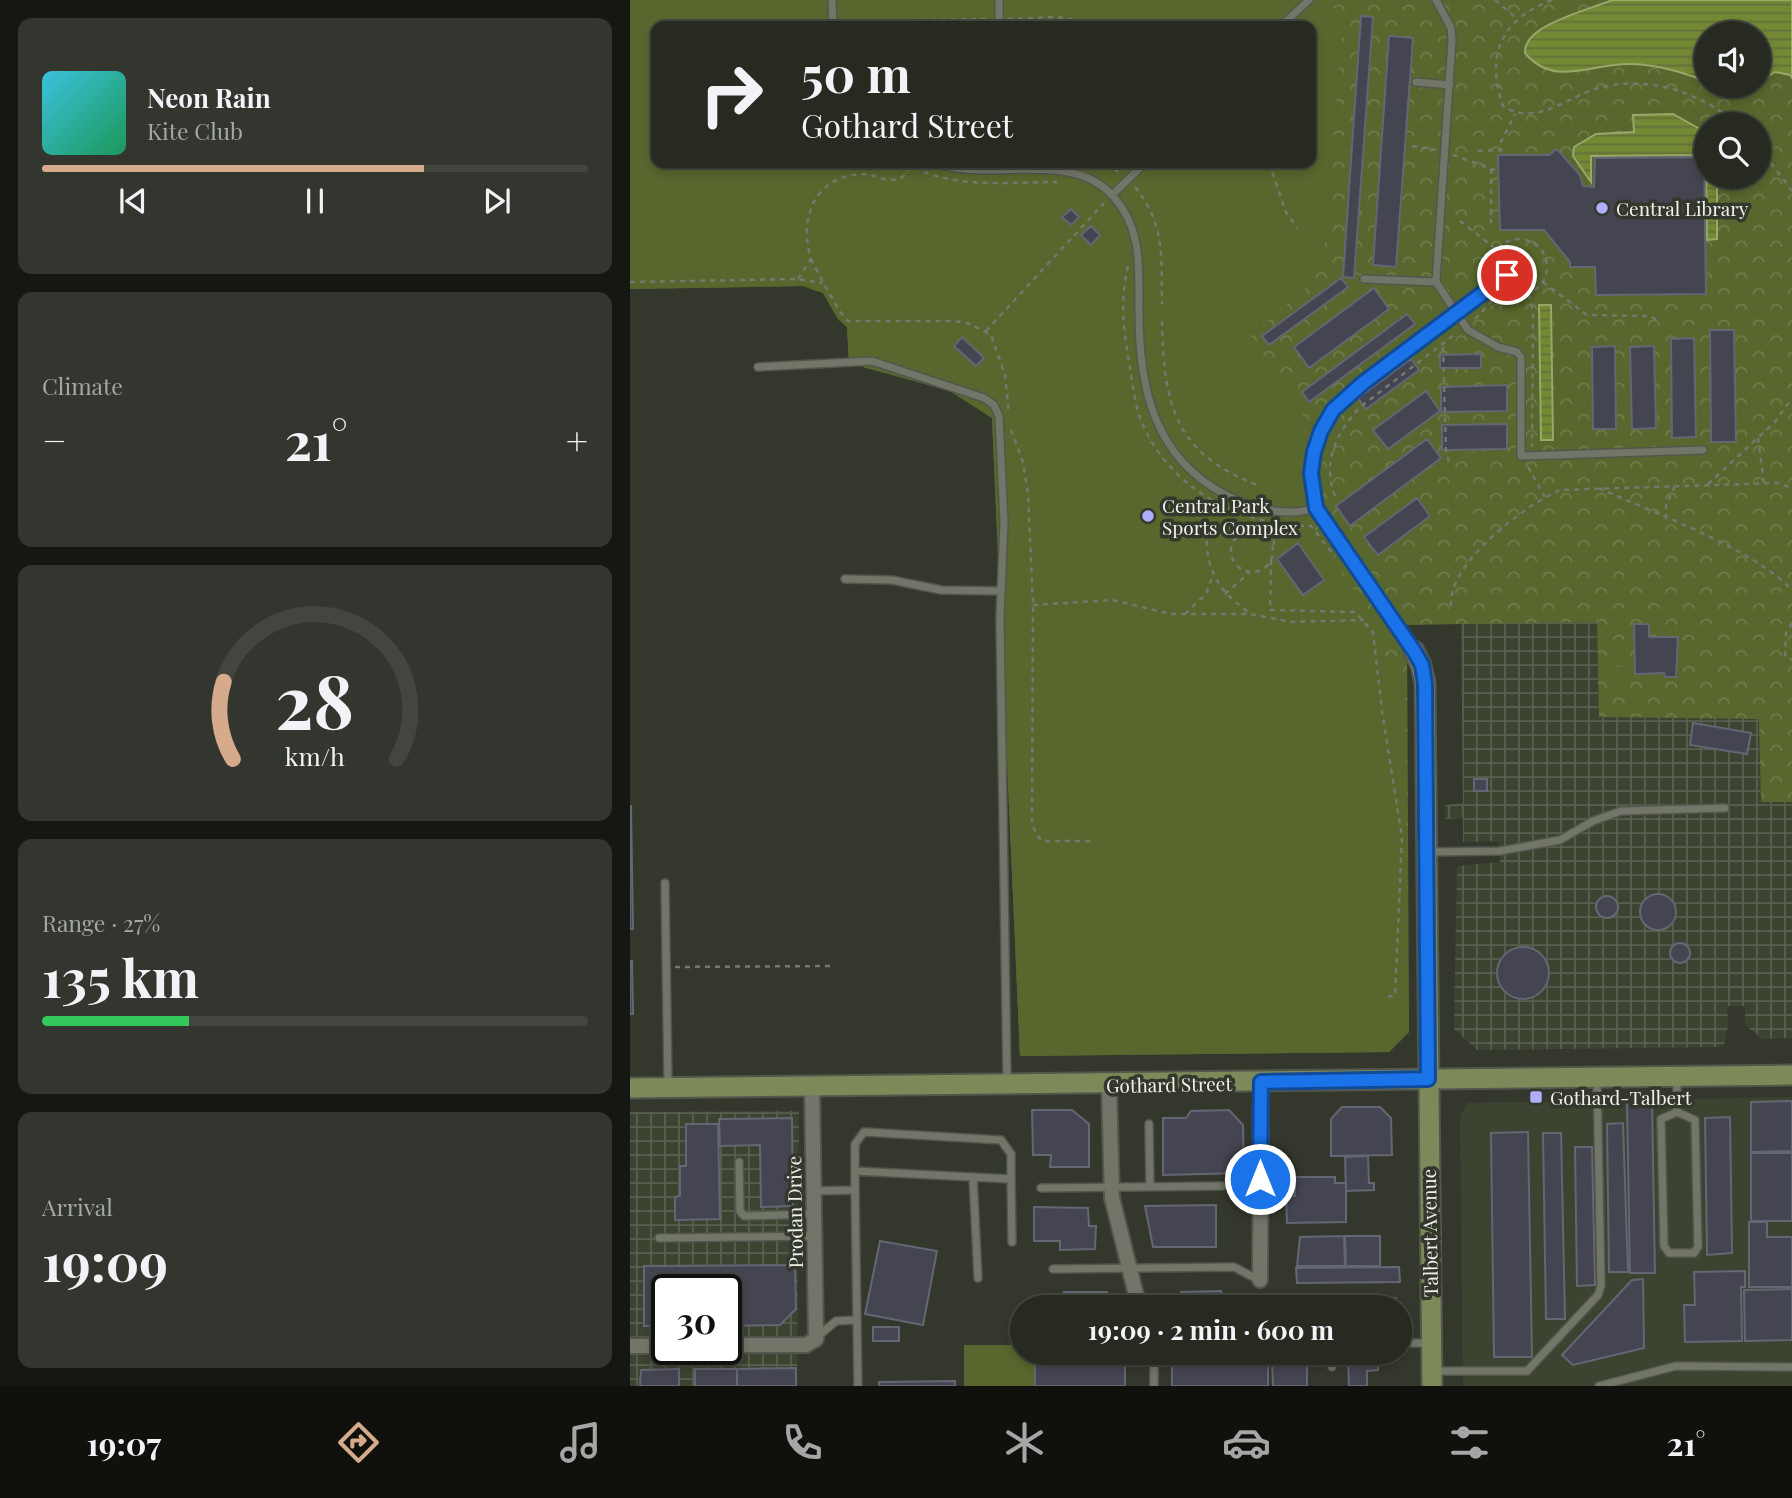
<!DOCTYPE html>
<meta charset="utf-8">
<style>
body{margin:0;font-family:"Playfair Display",serif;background:#33362e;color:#f1f3f6;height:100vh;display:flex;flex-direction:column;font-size:26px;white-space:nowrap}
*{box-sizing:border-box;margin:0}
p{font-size:23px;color:#a4a7a5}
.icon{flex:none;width:38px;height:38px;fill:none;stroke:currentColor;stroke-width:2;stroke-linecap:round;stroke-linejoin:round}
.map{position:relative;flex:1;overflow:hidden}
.details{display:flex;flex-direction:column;gap:18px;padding:18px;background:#151712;width:630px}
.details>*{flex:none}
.banner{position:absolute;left:21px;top:21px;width:665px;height:147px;border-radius:14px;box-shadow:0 4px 10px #0003,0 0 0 2px #43463f;background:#272a21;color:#f1f3f6;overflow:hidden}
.controls{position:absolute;left:1064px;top:21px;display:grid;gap:14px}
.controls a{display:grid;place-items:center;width:77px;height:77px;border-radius:50%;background:#272a21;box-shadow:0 4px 10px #0003,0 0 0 2px #43463f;font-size:35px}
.speed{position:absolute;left:21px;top:1274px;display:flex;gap:14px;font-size:35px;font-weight:700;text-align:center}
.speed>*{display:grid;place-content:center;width:91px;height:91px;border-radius:50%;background:#272a21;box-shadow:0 4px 10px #0003,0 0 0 2px #43463f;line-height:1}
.speed .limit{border:4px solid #111;border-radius:10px;background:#fff;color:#111}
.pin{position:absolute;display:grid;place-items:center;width:60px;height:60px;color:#fff;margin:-30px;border:4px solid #fff;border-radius:50%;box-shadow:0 2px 7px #0007}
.me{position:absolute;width:77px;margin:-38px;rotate:0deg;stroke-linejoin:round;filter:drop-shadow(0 0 5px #0008)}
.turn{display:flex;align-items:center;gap:24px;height:147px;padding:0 35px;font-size:32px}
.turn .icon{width:91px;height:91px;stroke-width:2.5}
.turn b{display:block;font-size:49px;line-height:60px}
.big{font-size:52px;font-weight:700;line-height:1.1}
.details .tile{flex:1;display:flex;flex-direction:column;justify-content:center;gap:10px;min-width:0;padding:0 24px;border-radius:14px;background:#33362e}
.details .dial{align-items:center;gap:0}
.dial svg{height:182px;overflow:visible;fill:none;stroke:#43463f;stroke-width:7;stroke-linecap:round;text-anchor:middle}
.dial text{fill:#f1f3f6;stroke:none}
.song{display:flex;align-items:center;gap:21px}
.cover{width:84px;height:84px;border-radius:10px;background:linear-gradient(135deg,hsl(190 70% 55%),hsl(150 70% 35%))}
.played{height:7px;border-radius:4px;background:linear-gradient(90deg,#d6ab8b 70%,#43463f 70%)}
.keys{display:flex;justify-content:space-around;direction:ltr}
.heat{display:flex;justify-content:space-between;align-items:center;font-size:38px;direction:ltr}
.charge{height:10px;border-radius:5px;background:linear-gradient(90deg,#34c759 27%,#43463f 0)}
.trip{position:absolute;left:380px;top:1295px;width:402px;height:70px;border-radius:35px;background:#272a21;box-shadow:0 4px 10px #0003,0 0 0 2px #43463f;font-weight:700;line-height:70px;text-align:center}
.menu{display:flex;height:112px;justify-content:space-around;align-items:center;background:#10110d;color:#a4a7a5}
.menu .icon{width:49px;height:49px}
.menu .active{color:#d6ab8b}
.menu b{font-size:32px;color:#f1f3f6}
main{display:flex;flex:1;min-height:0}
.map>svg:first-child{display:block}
.built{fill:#3d4331}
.industrial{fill:url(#industrial-grid);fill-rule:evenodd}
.park{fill:url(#park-crowns);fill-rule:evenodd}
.garden{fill:#57672d;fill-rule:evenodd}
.water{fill:url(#water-rules);stroke:#98a86a;stroke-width:2}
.building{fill:#454552;stroke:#656673;stroke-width:2}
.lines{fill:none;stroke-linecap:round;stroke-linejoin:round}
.lane-casing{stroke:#53564d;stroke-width:10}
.street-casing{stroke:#53564d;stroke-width:18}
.secondary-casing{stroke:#53564d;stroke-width:23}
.path{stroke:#75786e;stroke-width:2.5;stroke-dasharray:5 5;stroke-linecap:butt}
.lane{stroke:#717668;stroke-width:7}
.street{stroke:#717668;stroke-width:14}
.secondary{stroke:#7c8958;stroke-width:19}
.route-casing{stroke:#114b97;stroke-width:18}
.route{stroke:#1a73e8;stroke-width:12}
.poi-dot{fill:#afaefa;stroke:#34382c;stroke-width:2.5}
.labels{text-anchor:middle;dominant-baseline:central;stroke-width:7;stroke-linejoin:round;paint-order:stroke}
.poi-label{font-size:19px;fill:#eff2eb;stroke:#34382c;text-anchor:start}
.street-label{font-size:19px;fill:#eff2eb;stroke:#34382c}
</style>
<main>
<section class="details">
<div class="tile">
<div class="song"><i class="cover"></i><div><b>Neon Rain</b><p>Kite Club</p></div></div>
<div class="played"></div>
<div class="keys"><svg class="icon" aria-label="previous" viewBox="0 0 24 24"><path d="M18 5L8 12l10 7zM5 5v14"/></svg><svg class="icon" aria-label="pause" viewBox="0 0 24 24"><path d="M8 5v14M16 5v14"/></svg><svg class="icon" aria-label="next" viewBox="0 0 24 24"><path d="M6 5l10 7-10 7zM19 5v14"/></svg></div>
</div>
<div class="tile"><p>Climate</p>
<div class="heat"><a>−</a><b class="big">21°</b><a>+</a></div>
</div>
<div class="tile dial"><svg viewBox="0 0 100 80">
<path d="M14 69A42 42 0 1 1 86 69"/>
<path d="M14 69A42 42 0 0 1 10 35" stroke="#d6ab8b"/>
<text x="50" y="56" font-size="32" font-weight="700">28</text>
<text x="50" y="72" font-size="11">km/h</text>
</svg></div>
<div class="tile"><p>Range · 27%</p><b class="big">135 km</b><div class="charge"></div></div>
<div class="tile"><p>Arrival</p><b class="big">19:09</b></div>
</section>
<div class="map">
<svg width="1162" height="1386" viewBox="0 0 1162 1386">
<defs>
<pattern id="industrial-grid" width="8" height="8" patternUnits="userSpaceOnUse" patternTransform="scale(1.75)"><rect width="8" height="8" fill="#3d4331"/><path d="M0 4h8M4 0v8" fill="none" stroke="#595f4f"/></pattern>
<pattern id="park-crowns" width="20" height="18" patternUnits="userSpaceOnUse" patternTransform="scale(1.75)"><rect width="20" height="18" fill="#57672d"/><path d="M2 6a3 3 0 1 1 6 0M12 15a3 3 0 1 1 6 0" fill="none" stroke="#6f7d4c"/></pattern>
<pattern id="water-rules" width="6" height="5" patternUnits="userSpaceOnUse" patternTransform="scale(1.75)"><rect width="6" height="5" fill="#738933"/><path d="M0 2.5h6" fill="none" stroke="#626f3b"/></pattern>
</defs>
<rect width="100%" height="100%" fill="#34382c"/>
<path class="built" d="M1162,1097V1386H833L830,1116L838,1103Z"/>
<path class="industrial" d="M967,622L969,717L1130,718L1131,802H1162V1038L1132,1039L1115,1025V1006H1097L1098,1025L1094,1045L1089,1047L847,1050L824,1029L827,866L870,862L868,841L833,842V818L815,819V805L833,803L831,623Z
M169,1111L167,1386H0V1112ZM37,1290H96V1349H37Z"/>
<path class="park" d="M0,0H1162V802H1131L1129,719L969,717L967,622L777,625L779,1032L759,1052L390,1056L362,418L320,391L219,363L217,327L208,319L193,293L173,286L0,289ZM26,26H681V163H26ZM1076,33H1129V86H1076ZM1076,124H1129V177H1076Z"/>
<path class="garden" d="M0,0H693L709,13L713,27L693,259L681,284L620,336L682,429L674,450L673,492L665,504L673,528L680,529L754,633V655L775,689L779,1032L759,1052L390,1056L362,418L320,391L219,363L217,327L208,319L193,293L173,286L0,289ZM26,26H681V163H26Z
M981,667H998V692H981Z
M334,1345H392V1353H405V1386H334Z"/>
<path class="water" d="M982,0H1162V78L1160,75L1145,72L1129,82V33H1076V81C1051,72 1029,65 1002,64C963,62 925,89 895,53C893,25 959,10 982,0Z
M1043,114L1068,128L1076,138V177H1087V239L1077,240L1076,155L961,156V182L943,156L944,147L966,134L1004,132L1003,115Z
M909,305H921L923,440H911Z"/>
<path class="building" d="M731,16L743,17L724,278L713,277Z
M759,36L783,38L766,267L743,265Z
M927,149L950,175L953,186L964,187L965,158L1074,157L1076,294L966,295L965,267H940V262L914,230H870L868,155H919Z
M441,209L449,217L441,225L432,217Z
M461,226L470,235L461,245L451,235Z
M711,278L718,287L639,345L632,336Z
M744,288L759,309L679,368L664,347Z
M777,314L785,324L679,402L672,392Z
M1080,330H1104L1106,442H1081Z
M332,337L354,358L346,366L324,346Z
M1064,338L1066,437L1042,438L1041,339Z
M985,346L986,429H963L962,347Z
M1024,346L1026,428L1002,429L1000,347Z
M851,354V368H810V355Z
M781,359L789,370L736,409L728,398Z
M877,385V411L811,412V387Z
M796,391L810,411L758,449L743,430Z
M877,424V449L812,450V425Z
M797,439L811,458L720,526L706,506Z
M787,498L800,516L748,555L734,537Z
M668,543L694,580L673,595L647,559Z
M1004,624H1019V637H1048L1046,677H1035L1034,673L1005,674Z
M1063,723L1121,733L1117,754L1060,745Z
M844,779H857V791H844Z
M0,806H1L2,868H0Z
M0,868H2L3,929H0Z
M1010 912a18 18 0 1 1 36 0a18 18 0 1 1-36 0Z
M966 907a11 11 0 1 1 22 0a11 11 0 1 1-22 0Z
M1040 953a10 10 0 1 1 20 0a10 10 0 1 1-20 0Z
M867 973a26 26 0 1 1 52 0a26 26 0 1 1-52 0Z
M0,961H2L3,1014H0Z
M1162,1101V1151L1121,1152V1102Z
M1022,1102L1025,1273H1000L997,1103Z
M712,1107H750L761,1118L762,1155L701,1156V1119Z
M402,1110H442L459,1124V1167H420L421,1155H403Z
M599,1110L613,1125L614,1173L533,1175V1118H556L561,1111Z
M1100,1117L1102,1253L1077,1255L1075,1118Z
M162,1118L163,1206L131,1207L130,1145L90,1146L89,1119Z
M993,1123L998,1272H979L977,1124Z
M56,1124H88L90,1219L45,1220V1197L50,1196V1166H56Z
M898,1132L902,1357H864L861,1133Z
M913,1133H931L935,1319H916Z
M945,1147H962L965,1285L947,1286Z
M1121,1153H1162V1221H1121Z
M738,1156L739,1183H744V1190L716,1191L715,1157Z
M665,1177H705V1183H716V1222L657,1223L656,1196H665Z
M586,1205V1247H523L515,1206Z
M404,1207L458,1208L459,1226H466L465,1249L430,1250V1241H404Z
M1119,1222H1137V1237H1162V1287H1119Z
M714,1236L715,1266H667L670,1237Z
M715,1236H750V1266H716Z
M250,1241L307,1251L293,1325L235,1314Z
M165,1265L166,1309L150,1325L96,1326V1290H37V1326H14V1266Z
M769,1267L770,1282L667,1283L666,1268Z
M1115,1271V1287H1111L1112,1341L1055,1342L1054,1305H1065L1064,1272Z
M1013,1279L1014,1348L943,1365L932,1355L1002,1280Z
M1162,1289V1340L1115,1341L1114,1290Z
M591,1291L592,1307H552L551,1292Z
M434,1292H477V1307H434Z
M766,1298V1307H679V1300Z
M243,1327H269V1341H243Z
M405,1353H485V1359L495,1367V1386H405Z
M553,1353H638V1386H542V1367L553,1358Z
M718,1358H748V1370L737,1371V1386H719Z
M642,1363H677V1386H643Z
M166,1368V1386H107V1369Z
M49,1369V1386H10L11,1370Z
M65,1369H107V1386H65Z
M325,1381V1386H249V1382Z"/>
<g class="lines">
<defs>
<path id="lane" d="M202,0L203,26
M369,0V26
M806,0L821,28L822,40L806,282L838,330L868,347L887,352L891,357V456L1073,450
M651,26L679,0
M786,82L820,85
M305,163C361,183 439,148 483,196C514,231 508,270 509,312C509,386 523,456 594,494C623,509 654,518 686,508
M482,195L515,163
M734,279L806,282
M128,367L242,361L354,398L364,405L369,416L374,522L370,617L377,1081
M215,579L262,580L311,590L371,591
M783,650L686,508L681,473L684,452L691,431L703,410L733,383L889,266
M797,852L870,851L930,840L963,821L991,811L1095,808
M35,883L38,1085
M1047,1077V1112L1065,1120L1068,1247L1064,1253H1039L1034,1246L1031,1119L1047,1112
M519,1124L520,1187
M109,1162L110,1211L114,1216L184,1214
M343,1177L348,1278
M381,1179L382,1242
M411,1188L593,1186
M225,1190L228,1386
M184,1191L225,1190V1144L234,1132L371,1140L381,1154V1179L225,1171
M29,1238L184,1236
M423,1269L604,1267L629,1280
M186,1338L206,1321L226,1320
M770,1343H800
M524,1353V1386
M702,1353V1367
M804,1371H897L968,1295L971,1286L967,1078
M969,1386L1046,1366L1162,1367"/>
<path id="street" d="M479,1085L482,1198L509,1307
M630,1280L631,1082
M96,1345H176L186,1339L182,1085
M0,1346H37"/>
<path id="secondary" d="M784,651L791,665L795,683L802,1386
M0,1088L1162,1075"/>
</defs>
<use href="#lane" class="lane-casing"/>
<use href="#street" class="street-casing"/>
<use href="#secondary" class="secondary-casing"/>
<path class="path" d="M865,0L886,18
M922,0C872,19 855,54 873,106C906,128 939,95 972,87C1021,76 1069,92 1107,124
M378,19L426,17L486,26
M211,21L358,19
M782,146L806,150
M1129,147L1162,191
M848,151L871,150V142L885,114
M823,155L868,171
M276,163C320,190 378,182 427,182
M476,163L490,173
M639,163L656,212L667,228
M861,169V223
M505,187C536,225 531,258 532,304
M830,221L866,249
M861 267a28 28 0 1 1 56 0a28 28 0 1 1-56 0Z
M181,259C187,271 211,317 218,321H325L340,324L361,335L375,375L379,413
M498,266C490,303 493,324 499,362C502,379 504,398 509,415C524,458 560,492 601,510
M168,279L181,259C169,219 183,178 230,174C243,173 256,183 268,179C276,177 278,169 281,163
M0,282L168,279L192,283
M913,282L957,315L1019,316L1030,321
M899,294L903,312L902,447
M845,319L867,296
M532,321C534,404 543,452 627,485
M356,331L474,203
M813,347L816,452L819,462
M381,430L393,462L398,494L403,605L402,825L411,841H460
M1128,438L1134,483
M898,467L915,497
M1078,484L1145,422L1162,398
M969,488C1025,514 1121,547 1162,590
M705,496C692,462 706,434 729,408L824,335
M580,501C572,550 575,583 620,613
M620,517L649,525L681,526L705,557
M1036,519V505L1045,486
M601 551a21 21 0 1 1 42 0a21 21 0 1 1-42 0Z
M643,545L649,525
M641,560L640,610L725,612L743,632L752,711L772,837L765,995L758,997
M595,594L619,573
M403,605L483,600L541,614H620L661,622L734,620
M821,606C817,564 895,505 930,490L1148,483L1162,488
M555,614L576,594L583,575
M1162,623L1156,633L1155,655L1162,660
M45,967L203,966"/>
<use href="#lane" class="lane"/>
<use href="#street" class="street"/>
<use href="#secondary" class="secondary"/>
</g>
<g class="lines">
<defs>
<path id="route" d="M630,1179L631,1082L798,1079L795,684L792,665L784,651L686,508L681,473L684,452L691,431L703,410L733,383L877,275"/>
</defs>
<use href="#route" class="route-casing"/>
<use href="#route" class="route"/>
</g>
<g class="poi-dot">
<circle cx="972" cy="208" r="7"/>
<circle cx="518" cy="516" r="7"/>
<rect x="899" y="1090" width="14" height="14" rx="3.5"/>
</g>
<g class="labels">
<g class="poi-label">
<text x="986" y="208">Central Library</text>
<text x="532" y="505">Central Park<tspan x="532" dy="22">Sports Complex</tspan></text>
<text x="920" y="1097">Gothard-Talbert</text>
</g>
<g class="street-label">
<text transform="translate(539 1084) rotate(-1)">Gothard Street</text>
<text transform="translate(164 1212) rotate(-91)">Prodan Drive</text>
<text transform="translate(799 1233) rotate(-91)">Talbert Avenue</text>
</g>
</g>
</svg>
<div class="controls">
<a><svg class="icon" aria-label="sound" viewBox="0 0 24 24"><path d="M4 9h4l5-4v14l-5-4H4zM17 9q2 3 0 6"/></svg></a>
<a><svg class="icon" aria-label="search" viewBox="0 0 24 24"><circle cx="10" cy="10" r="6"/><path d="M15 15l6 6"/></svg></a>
</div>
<div class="speed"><div class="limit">30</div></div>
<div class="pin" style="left:877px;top:275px;background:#d93025"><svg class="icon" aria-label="arrive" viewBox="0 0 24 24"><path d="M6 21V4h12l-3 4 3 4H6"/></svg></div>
<svg class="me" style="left:630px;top:1179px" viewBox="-20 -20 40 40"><circle r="17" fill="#1a73e8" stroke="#fff" stroke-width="3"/><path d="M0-11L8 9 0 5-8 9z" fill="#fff"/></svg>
<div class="trip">19:09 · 2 min · 600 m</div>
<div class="banner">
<div class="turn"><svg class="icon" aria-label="right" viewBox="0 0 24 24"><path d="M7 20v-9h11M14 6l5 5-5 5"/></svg><div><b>50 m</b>Gothard Street</div></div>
</div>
</div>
</main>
<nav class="menu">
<b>19:07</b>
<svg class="icon active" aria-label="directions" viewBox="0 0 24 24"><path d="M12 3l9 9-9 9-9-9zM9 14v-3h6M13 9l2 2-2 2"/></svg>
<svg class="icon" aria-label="music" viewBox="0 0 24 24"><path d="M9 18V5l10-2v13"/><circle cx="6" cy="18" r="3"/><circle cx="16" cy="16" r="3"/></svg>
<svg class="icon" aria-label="phone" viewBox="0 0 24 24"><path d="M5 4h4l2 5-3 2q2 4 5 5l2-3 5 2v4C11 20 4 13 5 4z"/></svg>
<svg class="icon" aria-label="climate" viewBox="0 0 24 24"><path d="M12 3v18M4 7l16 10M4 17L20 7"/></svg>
<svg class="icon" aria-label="car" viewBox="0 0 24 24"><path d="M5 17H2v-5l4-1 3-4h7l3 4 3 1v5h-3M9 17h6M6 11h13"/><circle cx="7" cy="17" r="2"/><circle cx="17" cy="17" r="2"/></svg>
<svg class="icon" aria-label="filters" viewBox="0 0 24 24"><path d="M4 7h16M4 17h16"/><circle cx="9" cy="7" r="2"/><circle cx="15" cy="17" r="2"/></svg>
<b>21°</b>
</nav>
